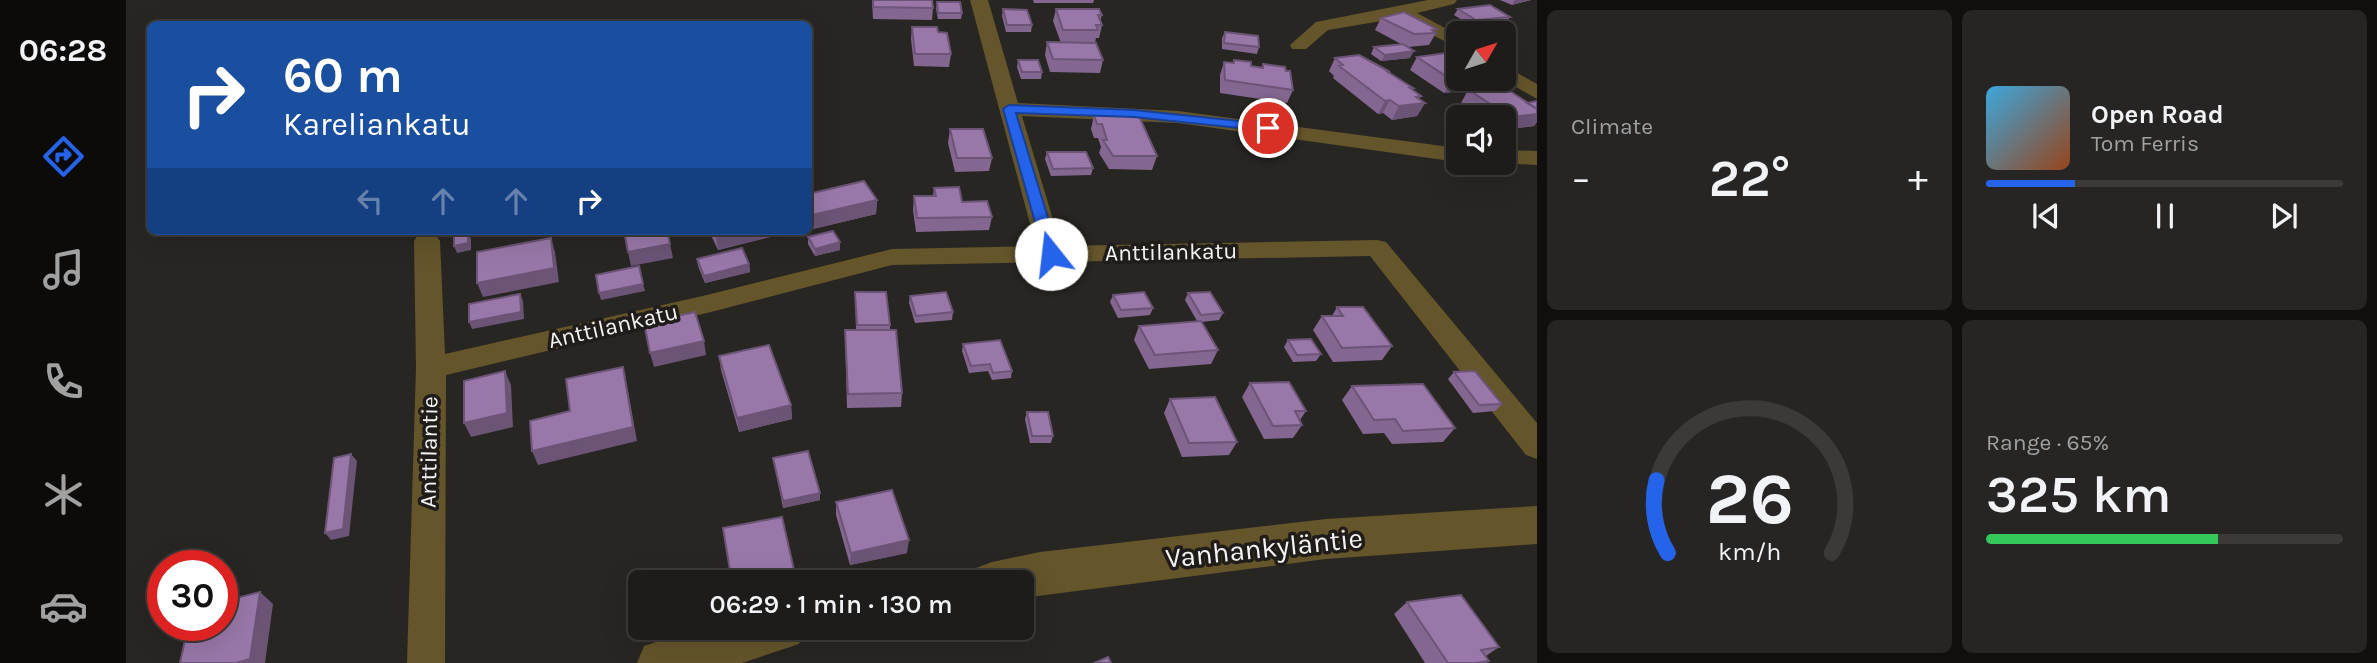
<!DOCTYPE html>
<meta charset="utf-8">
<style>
body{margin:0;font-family:Karla,sans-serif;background:#262523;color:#f1f3f6;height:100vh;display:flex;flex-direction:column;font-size:26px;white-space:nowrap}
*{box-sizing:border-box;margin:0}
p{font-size:23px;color:#a1a1a2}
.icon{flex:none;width:38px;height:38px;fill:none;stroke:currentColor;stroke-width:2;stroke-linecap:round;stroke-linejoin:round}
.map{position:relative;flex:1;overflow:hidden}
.details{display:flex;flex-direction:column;gap:10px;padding:10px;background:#100f0e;width:840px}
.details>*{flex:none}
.banner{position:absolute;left:21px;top:21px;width:665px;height:214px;border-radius:10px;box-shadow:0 7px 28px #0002,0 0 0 2px #3c3a39;background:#1a4fa0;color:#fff;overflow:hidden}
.needle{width:46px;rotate:51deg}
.controls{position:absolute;left:1320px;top:21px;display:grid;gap:14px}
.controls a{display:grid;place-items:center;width:70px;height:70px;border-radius:10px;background:#1e1c1a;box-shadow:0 7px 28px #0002,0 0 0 2px #3c3a39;font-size:35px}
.speed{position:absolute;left:21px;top:550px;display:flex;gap:14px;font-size:35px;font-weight:700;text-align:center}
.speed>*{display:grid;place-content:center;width:91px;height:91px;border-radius:50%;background:#1e1c1a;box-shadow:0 7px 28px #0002,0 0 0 2px #3c3a39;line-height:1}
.speed .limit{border:10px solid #d22;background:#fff;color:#111}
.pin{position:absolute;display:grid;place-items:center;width:60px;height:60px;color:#fff;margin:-30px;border:4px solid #fff;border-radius:50%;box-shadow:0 2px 7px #0007}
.me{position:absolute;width:77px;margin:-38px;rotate:344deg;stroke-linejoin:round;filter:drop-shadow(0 0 5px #0008)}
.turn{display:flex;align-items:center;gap:24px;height:147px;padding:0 21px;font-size:32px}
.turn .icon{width:91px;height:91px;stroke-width:2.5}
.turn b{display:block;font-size:49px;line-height:60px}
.lanes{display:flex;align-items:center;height:66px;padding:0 21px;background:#0003;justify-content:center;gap:35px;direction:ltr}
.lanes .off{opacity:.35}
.big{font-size:52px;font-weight:600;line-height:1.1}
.details .tile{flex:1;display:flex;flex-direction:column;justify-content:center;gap:10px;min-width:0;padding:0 24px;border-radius:10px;background:#262523}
.details .dial{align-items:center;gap:0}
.dial svg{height:182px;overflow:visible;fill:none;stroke:#3c3a39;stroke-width:7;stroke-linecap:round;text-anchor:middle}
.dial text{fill:#f1f3f6;stroke:none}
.song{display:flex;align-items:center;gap:21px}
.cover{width:84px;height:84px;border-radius:10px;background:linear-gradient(135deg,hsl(200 70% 55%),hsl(20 70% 35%))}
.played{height:7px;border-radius:4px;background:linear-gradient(90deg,#2563eb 25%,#3c3a39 25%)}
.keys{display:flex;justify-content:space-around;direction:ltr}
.heat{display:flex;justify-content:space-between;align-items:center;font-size:38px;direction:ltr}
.charge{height:10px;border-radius:5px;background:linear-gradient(90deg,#34c759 65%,#3c3a39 0)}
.details .tiles{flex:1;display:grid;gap:10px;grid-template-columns:repeat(2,1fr)}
.trip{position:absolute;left:502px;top:570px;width:406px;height:70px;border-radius:10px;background:#1e1c1a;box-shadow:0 7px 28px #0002,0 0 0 2px #3c3a39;font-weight:600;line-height:70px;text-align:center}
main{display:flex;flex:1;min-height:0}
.menu{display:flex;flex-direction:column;width:126px;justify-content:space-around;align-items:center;background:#0c0b0a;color:#a1a1a2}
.menu .icon{width:49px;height:49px}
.menu .selected{color:#2563eb}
.menu b{font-size:32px;color:#f1f3f6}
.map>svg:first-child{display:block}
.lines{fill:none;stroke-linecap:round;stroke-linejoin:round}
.minor{fill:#64552a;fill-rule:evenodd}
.tertiary{fill:#64552a;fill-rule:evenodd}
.wall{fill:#846791}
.shaded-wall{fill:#6b5476}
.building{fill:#9978a9;stroke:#6b5476;stroke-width:2}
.route{fill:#2563eb;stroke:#184099;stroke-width:2}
.labels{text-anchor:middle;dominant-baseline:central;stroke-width:7;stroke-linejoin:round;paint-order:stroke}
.street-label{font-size:23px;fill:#f5f3f1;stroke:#1f1c19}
.near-street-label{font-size:28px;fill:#f5f3f1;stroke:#1f1c19}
</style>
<main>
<nav class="menu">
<b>06:28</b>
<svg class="icon selected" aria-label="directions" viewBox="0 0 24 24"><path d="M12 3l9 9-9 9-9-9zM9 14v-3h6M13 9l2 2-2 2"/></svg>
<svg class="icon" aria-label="music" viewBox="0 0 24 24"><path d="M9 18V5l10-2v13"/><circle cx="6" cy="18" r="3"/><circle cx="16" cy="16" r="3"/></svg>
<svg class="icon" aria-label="phone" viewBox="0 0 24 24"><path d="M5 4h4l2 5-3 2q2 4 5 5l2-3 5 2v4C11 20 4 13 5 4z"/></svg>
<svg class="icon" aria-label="climate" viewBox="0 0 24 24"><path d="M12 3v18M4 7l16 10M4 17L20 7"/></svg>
<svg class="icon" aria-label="car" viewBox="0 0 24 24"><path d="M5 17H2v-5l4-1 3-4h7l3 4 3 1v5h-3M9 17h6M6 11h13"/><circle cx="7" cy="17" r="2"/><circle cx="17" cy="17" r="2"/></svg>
</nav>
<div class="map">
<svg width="1411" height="663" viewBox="0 0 1411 663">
<rect width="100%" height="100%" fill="#282622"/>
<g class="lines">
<path class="minor" d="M844,0H862L892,103L1052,111L1332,148V162L1052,123L896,116L935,246L1251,240L1260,242L1411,423V459L1400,455L1244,256L766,265L581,313L320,375L319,663H281L290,368L288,241L292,235L301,233L310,235L314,241L319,354L581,295L766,249L910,246Z
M1302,0H1331L1328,4L1291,13L1332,35V48L1273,18L1202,30L1180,49H1166L1164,45L1190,22Z
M1377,65L1411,84V99L1376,79Z
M1377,150L1411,151V165L1373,163H1377Z"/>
<path class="tertiary" d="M1411,506V544L1200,559L896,598V583H843L850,568L866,562L914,552L1200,519Z
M572,628H680L673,644L616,663H511L518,646Z"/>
</g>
<path class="wall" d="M746,0L807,8L806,20L747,19Z
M907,0H968L967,3H908Z
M1374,0H1405L1386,5Z
M811,2L836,13L835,19H812L810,9Z
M877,9L906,25L905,32H880L876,16Z
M930,9L976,15L974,21L976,25L973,38H970L969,43H935L927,21Z
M1332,9L1384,17L1380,23L1347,27L1328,15Z
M1255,18L1309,32L1310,33L1303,45L1282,47L1284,58L1255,61L1245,54L1248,47L1275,44L1249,30Z
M786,27L825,54L823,67L788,66L785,39Z
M1099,32L1133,47L1131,54L1096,49V38Z
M921,42L977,60L974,73L924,72L919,55Z
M1291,57L1332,79H1379L1375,85L1401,103L1411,101V122L1408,126L1377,130V117H1356L1335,103L1342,90L1318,93L1284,70Z
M1209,58L1264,73L1287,88L1286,89L1295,96L1293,99L1299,103L1291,116L1266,120L1257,113L1252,114L1207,78L1208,76L1203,71Z
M892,60L916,72L915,79H895L891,67Z
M1108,60L1125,66L1136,67L1137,64L1160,71L1167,90L1161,103L1094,93V75L1098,62L1106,63Z
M968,115L1031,156L1026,170L983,169L973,153L975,147L972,138H968L965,129Z
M824,129L866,158L863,171L829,172L822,143Z
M921,152L967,168L965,175L925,176L919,159Z
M808,188L866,217L863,230L790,232L787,210L788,196H807Z
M682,194L751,200L750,214L687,229L682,222Z
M583,231H652V235L592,250Z
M682,237L714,250L689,256L682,244Z
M571,259L623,264L624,272L579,283L572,266Z
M729,292L764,325V330L776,393L775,407L721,408L719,330H730Z
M1062,293L1097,313L1093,320L1075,322L1092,350L1085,364L1023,369L1008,340L1013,326L1071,321L1059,300Z
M987,295L1027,308L1024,315L992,318L984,302Z
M784,296L827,312L826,320L789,323L783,303Z
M1211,307L1266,346L1256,360L1207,362L1187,330L1196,316H1206Z
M1162,340L1195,354L1190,361L1167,362L1158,347Z
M837,344L886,371L885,378L866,380L862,371L843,373L836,351Z
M593,356L665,405L666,419L613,432L595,370Z
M1328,372L1376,404L1369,411L1347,413L1322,379Z
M1124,383L1180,411L1174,420L1176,425L1167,438L1138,439L1116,397Z
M1226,386L1329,428L1317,442L1266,444L1258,433L1237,434L1216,400Z
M1044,399L1111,442L1103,455L1056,457L1038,413Z
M901,412L927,436L925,443H904L899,419Z
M647,458L694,493V500L657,508Z
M710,502L781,553L724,565L710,515Z
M1281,602L1373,647L1360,656L1363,661L1360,663H1299L1268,614Z"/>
<path class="shaded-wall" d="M1389,0H1405L1386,5Z
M1288,51L1284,58L1255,61L1259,55Z
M1339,79H1361L1355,89L1318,93L1326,80Z
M1379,79L1375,85L1363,87L1367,80Z
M1295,96L1290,104L1299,103L1291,116L1266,120L1273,106L1290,97Z
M1264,100L1257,113L1252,114L1259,101Z
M1411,114V122L1408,126L1377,130V128L1384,117Z
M751,200L750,214L687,229L686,215Z
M609,231H652V235L592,250L590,236Z
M342,232L345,239V250L331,253L328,246Z
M425,238L429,252L433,282L357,297L351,283Z
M714,242V250L689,256V249Z
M544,244L547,258L505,266L502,252Z
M623,264L624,272L579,283L578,276Z
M517,284L519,291L475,300L473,293Z
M394,294L397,301L398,319L346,329L343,322Z
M578,341L580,355L528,367L524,353Z
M497,367L500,380L511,441L412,465L406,451Z
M379,371L385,385L387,427L345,437L338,423Z
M665,405L666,419L613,432L611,418Z
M225,454L231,461L223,536L205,540L199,533Z
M694,493V500L657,508V501Z
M783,540L781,553L724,565L725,553Z
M668,570L669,582L668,583H611Z
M134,592L147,604L139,663H110Z"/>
<path class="building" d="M747,0H806L807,8L747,7Z
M811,2H834L836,13H812Z
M1364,5L1384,17L1350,20L1332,9Z
M877,9L901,10L906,25H881Z
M930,9H973L976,15H972L976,25H970L972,30H937Z
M1278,12L1311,29L1306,30L1310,33L1288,34L1255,18Z
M786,27H811L812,32L821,33L825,54H789Z
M1099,32L1132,36L1133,47L1098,43Z
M921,42L970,43L977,60L927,59Z
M1277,44L1288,51L1259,55L1248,47Z
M1327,52L1332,56V79H1339L1326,80L1291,57Z
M1233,55L1264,72H1262L1287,88H1284L1295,96L1290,97L1299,103L1273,106L1264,100L1259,101L1213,66L1217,65L1209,58Z
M892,60H912L916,72H896Z
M1108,60L1125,62V66L1137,68V64L1159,67L1160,71H1164L1167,90L1099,80L1098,62L1108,63Z
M1375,85L1411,109V114L1384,117L1343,90Z
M1411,101V109L1401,103Z
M968,115L1013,116L1031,156H987L977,140H981L976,124H971Z
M824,129H857L866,158H831Z
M921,152H960L967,168L927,169Z
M738,181L751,200L686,215L682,209V194Z
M833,187L836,202L861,201L866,217L791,218L788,196H810L808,188Z
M498,231H541L544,244L502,252Z
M588,231H609L590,236Z
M707,231L714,242L689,249L682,237Z
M342,232V243L328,246V235Z
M425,238L428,268L351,283V252Z
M616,248L623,264L578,276L571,259Z
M513,266L517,284L473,293L470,275Z
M729,292H760L764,325H731Z
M820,292L827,312L790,316L784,296Z
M1018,292L1027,308L995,310L987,295Z
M1084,292L1097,313L1075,315L1062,293Z
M394,294L395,312L343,322V304Z
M1211,307H1237L1266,346L1216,348L1196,316H1217Z
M569,312L578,341L524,353L518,323Z
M1075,321L1092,350L1029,355L1013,326Z
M719,330H770L776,393L722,394Z
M1185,339L1195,354L1171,355L1162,340Z
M874,340L886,371L867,373L864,364L845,366L837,344Z
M643,345L665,405L611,418L593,356Z
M497,367L507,427L406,451L404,421L444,411L440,379Z
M379,371L381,413L338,423V381Z
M1349,371L1376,404L1353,405L1328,372Z
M1163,382L1180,411H1169L1176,425L1147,426L1124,383Z
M1297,384L1329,428L1277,431L1269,419L1248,420L1226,386Z
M1089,397L1111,442L1063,443L1044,399Z
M901,412H922L927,436H906Z
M682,451L694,493L657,501L647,458Z
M225,454L217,529L199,533L208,458Z
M766,490L783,540L725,553L710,502Z
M656,517L668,570L611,583H606L597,528Z
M134,592L124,659L110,663H54L62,626L67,625H96V614L99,601Z
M1335,595L1373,647L1355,650L1363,661L1349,663H1322L1281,602Z
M982,657L985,663H968Z"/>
<path class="route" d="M883,105L1008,110L1142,124L1148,128L1142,131L1008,117L890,113L933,254L925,259L918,254L877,109Z"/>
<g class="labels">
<g class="street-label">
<text transform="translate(1045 252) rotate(-1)">Anttilankatu</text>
<text transform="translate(487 326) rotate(-13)">Anttilankatu</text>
<text transform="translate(303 452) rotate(-89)">Anttilantie</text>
</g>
<g class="near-street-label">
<text transform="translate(1138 548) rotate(-6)">Vanhankyläntie</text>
</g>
</g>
</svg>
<div class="controls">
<a><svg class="needle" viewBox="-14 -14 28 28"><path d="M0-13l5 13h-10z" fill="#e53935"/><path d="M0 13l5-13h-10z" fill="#a1a1a2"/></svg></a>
<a><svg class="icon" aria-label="sound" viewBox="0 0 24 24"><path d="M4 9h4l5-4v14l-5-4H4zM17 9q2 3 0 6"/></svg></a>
</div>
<div class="speed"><div class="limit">30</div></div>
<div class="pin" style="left:1142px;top:128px;background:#d93025"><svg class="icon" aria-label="arrive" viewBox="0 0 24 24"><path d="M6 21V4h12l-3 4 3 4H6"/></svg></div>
<svg class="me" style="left:925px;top:254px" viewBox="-20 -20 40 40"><circle r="19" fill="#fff"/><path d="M0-13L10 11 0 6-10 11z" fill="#2563eb"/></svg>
<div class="trip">06:29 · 1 min · 130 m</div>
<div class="banner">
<div class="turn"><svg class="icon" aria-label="right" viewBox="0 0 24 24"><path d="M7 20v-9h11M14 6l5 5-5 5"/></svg><div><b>60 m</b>Kareliankatu</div></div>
<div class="lanes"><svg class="icon off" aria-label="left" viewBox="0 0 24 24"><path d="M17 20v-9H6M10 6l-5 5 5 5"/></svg><svg class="icon off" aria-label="ahead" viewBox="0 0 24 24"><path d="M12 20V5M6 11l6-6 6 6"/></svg><svg class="icon off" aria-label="ahead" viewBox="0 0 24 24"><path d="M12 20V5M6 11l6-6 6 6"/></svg><svg class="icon" aria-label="right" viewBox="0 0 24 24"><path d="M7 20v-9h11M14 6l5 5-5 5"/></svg></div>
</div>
</div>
<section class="details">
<div class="tiles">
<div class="tile"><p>Climate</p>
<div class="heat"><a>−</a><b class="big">22°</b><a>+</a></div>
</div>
<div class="tile">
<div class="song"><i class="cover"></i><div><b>Open Road</b><p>Tom Ferris</p></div></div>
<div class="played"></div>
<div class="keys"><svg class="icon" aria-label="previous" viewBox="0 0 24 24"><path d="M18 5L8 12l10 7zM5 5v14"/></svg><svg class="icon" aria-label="pause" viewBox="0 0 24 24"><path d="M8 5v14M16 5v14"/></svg><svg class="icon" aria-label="next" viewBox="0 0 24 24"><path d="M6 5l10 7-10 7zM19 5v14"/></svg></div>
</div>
<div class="tile dial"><svg viewBox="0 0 100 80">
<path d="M14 69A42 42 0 1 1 86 69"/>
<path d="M14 69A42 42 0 0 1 9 37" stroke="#2563eb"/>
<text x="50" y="56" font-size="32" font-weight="700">26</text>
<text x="50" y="72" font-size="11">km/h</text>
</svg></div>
<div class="tile"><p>Range · 65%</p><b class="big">325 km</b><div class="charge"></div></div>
</div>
</section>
</main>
